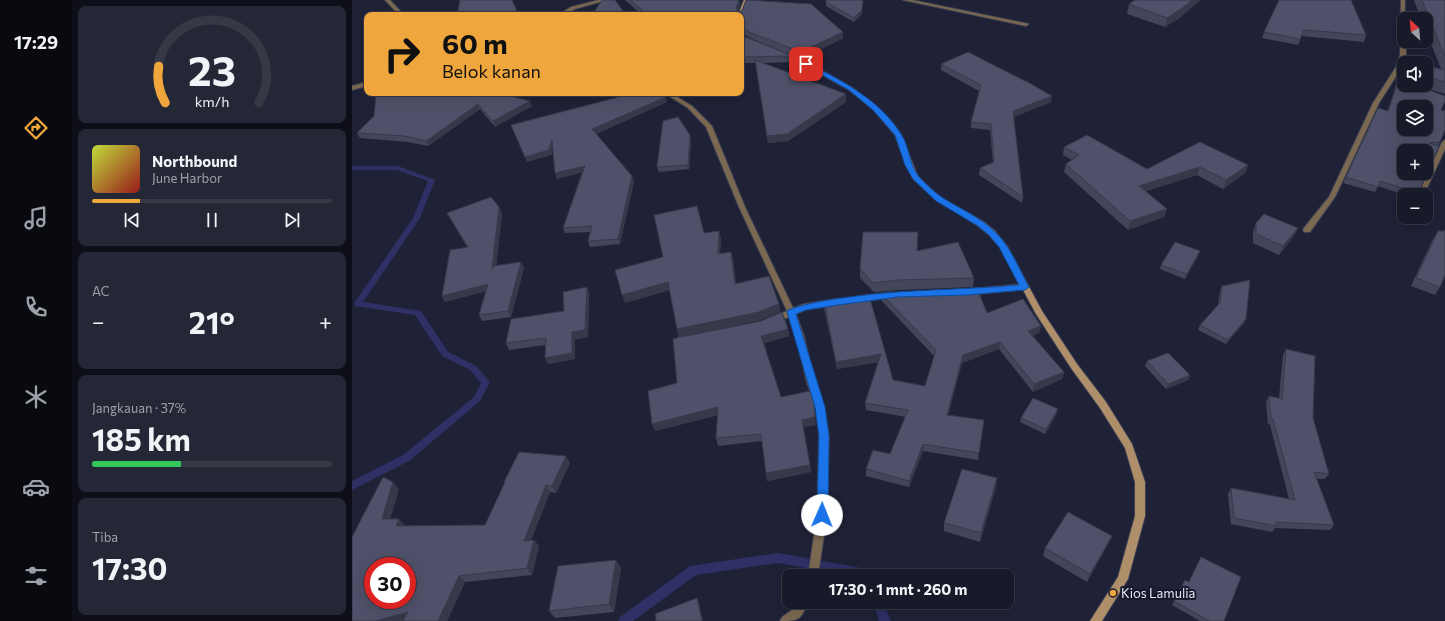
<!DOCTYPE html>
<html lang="id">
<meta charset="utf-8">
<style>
body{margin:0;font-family:Commissioner,sans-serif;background:#242735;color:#f1f3f6;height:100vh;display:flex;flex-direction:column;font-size:15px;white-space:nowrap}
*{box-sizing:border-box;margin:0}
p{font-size:13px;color:#9ea1a8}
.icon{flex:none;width:22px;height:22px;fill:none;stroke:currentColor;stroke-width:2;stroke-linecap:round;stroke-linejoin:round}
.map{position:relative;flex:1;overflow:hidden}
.drawer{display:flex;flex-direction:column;gap:6px;padding:6px;background:#0d0e17;width:280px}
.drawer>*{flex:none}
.hud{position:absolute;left:12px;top:12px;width:380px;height:84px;border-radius:8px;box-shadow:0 4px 16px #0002,0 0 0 1px #363846;background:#efa73d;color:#111;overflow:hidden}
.needle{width:26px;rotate:334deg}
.buttons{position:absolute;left:1045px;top:12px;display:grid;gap:8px}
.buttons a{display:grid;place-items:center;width:36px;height:36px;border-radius:8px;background:#171a29;box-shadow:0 4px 16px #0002,0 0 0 1px #363846;font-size:20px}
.speed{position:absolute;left:12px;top:557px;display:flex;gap:8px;font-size:20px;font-weight:700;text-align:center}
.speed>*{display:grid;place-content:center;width:52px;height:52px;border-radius:50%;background:#171a29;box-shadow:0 4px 16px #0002,0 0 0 1px #363846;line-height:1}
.speed .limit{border:6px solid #d22;background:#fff;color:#111}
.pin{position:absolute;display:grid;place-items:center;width:34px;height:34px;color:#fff;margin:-17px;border-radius:8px;box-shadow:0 2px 6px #0006}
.me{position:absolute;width:44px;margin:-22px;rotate:1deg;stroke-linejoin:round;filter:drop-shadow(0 0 3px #0008)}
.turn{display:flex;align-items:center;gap:14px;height:84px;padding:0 12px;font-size:18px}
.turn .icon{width:52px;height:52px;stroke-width:2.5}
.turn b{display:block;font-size:28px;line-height:34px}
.big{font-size:30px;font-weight:700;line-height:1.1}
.drawer .card{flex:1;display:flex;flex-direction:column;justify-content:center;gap:6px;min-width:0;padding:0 14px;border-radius:8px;background:#242735}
.drawer .dial{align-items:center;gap:0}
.dial svg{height:104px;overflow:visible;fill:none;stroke:#363846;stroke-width:7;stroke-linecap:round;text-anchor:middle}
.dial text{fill:#f1f3f6;stroke:none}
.song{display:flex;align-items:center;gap:12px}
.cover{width:48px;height:48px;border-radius:6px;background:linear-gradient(135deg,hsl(70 70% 55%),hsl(0 70% 35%))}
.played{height:4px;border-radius:2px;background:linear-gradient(90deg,#efa73d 20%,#363846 20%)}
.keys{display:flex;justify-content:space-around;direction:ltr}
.heat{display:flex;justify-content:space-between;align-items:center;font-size:22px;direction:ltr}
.charge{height:6px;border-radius:3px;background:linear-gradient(90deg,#34c759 37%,#363846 0)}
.trip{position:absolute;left:430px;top:569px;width:232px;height:40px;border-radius:8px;background:#171a29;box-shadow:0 4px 16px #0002,0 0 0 1px #363846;font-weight:700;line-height:40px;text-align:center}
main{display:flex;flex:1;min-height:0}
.menu{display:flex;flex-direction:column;width:72px;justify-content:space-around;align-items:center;background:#090a10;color:#9ea1a8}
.menu .icon{width:28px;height:28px}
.menu .current{color:#efa73d}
.menu b{font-size:18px;color:#f1f3f6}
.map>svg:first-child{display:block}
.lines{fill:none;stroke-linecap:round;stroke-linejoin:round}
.stream{fill:#2e3066;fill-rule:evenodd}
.street-casing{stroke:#3b3e52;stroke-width:2}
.secondary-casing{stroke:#3b3e52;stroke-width:2}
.street{fill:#7b6851;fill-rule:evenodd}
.secondary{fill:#ae8f6a;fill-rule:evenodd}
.wall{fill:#43465a}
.shaded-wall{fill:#37394a}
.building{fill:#4e5169;stroke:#37394a;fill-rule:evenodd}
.route{fill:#1a73e8;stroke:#114b97}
.poi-dot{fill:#efa73d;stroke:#16182c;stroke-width:1.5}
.labels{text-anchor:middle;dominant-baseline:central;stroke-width:4;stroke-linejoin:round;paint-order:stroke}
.near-poi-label{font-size:13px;fill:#e6e8f7;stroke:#16182c;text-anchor:start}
</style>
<main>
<nav class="menu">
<b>17:29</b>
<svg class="icon current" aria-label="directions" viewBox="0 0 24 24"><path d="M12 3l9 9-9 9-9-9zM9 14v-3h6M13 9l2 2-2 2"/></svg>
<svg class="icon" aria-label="music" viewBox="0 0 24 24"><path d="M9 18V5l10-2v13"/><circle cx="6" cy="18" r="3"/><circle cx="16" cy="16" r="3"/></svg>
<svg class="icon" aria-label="phone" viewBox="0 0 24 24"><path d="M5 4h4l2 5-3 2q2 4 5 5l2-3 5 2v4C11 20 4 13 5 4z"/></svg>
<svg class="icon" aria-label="climate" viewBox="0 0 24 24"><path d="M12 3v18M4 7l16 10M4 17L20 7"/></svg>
<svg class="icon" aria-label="car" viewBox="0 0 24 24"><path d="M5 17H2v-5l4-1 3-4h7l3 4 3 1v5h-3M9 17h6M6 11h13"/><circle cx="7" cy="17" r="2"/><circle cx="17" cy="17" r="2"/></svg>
<svg class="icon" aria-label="filters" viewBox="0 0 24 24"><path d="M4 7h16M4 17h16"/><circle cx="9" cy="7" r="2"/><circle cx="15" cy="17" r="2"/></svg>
</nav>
<section class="drawer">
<div class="card dial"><svg viewBox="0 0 100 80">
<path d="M14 69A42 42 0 1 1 86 69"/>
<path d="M14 69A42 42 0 0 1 9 41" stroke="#efa73d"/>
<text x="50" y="56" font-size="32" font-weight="700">23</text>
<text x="50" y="72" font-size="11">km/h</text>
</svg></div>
<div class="card">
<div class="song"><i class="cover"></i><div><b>Northbound</b><p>June Harbor</p></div></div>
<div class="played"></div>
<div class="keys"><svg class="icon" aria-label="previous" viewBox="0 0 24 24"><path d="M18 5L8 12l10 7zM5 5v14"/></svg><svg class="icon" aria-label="pause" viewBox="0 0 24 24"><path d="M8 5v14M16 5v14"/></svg><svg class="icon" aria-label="next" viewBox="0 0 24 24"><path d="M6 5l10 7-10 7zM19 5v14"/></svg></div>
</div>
<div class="card"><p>AC</p>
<div class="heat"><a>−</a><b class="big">21°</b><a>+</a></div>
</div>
<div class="card"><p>Jangkauan · 37%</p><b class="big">185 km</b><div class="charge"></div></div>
<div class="card"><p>Tiba</p><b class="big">17:30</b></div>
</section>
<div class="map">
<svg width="1093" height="621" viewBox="0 0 1093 621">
<rect width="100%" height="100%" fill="#1f2237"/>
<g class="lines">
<path class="stream" d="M0,166H46L83,180L68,218L11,302L69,311L96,352L124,366L138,382L128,401L57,461L0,490V481L51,455L122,397L129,383L118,370L90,356L63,315L3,306L2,304L3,302L61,218L76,181L45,170H0Z
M426,553L515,569L519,570L521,576H498L426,563L344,575L281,621H266L268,617L338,566Z
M521,602H531L539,621H527Z"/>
<defs>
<path id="street" d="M33,0H38L52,15H47Z
M247,0H255L223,9L212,15H206L219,7Z
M551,0H560L677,24L674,26Z
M1049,0H1053L1052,41H1054V55L1050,67L1027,103L983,197L958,232H952L951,230L952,228L977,197L1021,103L1044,67L1048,55Z
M15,82V86L0,90V86Z
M312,93H319L340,106L360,126L393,207L441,308L452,304L483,299L487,302L483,305L453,310L444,314L452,336L463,383L472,407L477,436L475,515L466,576H456L465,515L467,436L464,407L455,383L444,336L437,317L421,323L417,320L418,318L435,311L387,207L354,127L336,108Z
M1093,140V149L1072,195H1066L1090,142Z
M673,284L676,285L677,287L676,289L616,295L612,292L616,289Z
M540,292L543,293L544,295L543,297L508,302L504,299L508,296Z
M445,602H456C449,620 447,621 428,621L430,617L440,610Z"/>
<path id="secondary" d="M392,0H396L389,16V15H386Z
M430,53H434L456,63L501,88L525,107L549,135L566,177L589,198L632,222L643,231L655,246L690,311L725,364L754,402L780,444L793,482V516L776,579L750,621H738L766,577L783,516V482L773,448L748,408L719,368L684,314L648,247L637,235L626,226L585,200L561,179L554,165L543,135L521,109L497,90L452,65L430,55Z"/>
</defs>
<use href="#street" class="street-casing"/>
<use href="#secondary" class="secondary-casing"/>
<use href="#street" class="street"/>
<use href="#secondary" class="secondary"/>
</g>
<path class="wall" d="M273,0H387L388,6L386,11L491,32V38L449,59L398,38L389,32V15H290Z
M927,0L1014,35L1012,42L950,36L946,45L910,38L912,32Z
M1062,0H1093V94L1066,85H1074V66L1089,69L1074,31V19H1069Z
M474,2L510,14L502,22L474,6Z
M777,4L829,17L813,27L775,14Z
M389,34L391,36L441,56L442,62L411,63L494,94V102L436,141L416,143L404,63H389Z
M589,64L699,102L661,117L671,197L670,203L627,175L628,168L641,163L638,130L619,128V122L627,91L589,70Z
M1052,64V80L1046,77Z
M1047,79L1089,110L1088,142L1068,189L1067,193L1066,195H1053L1026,186L1023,192L991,183L1026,108L1036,111L1044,84Z
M148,94L180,106L143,127L128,109L76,146L56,142L8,138L5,133Z
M315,102L244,134L282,182L268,244L238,247L236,241L239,232L213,233L211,228L230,172L205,179L201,150L199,155L175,162L159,125Z
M339,139L337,169L307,172L305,167Z
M712,147L795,169L896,165L893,173L871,189L845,175L794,191L815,209L812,217L776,230L712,172L714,164L720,160L711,155Z
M147,207L150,213L144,266L172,268L159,317L130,321L127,315L134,291L93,302L90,296L115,247L95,213Z
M904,223L946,228L941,237L927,255L901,243V232Z
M1086,231L1088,287L1083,295L1059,286L1081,239Z
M352,233L369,239L368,253L381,259L384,284L427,304L428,312L409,320L329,337L436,329L437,336L412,343L429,397L464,425L451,427L459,472L415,481L410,441L366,446L364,438L366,415L303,431L300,424L325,383L327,336L317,290L273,303L311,257Z
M565,251L622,278L621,287L546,290L522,292L508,278V269Z
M846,256L833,279L808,269L809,265Z
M870,286L894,319L892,323L874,344L846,330L848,325L866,305L868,291Z
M235,287L237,293L236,337L223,339V359L196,364L193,345L157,350L154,343L212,311Z
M529,293L635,313L689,326L687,333L681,336L712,372L710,379L681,392L647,349L610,363L596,415L632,420L626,460L571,451L557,487L514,476V469L538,454L554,417L514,410L513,403L526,362L485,369L472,308V301L517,295L541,380L573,386L582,356L529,300Z
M934,349L961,418L977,474L973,479H965L982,525L978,530L923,528L920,532L879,524L876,494L879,488L937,499L918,425L916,424L914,402L917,396L927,398L931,355Z
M795,361L838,375L836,380L814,389L793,366Z
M705,413L693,434L668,422L669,418Z
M218,463L204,493L198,492L179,540H182L187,546L180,575L113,582L95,621H0L47,489L38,519L53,526L133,525L153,483L152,482Z
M644,487L628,542L592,531V523Z
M760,536L756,544L735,582L691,556L693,548Z
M849,557L872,621H848L820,605L833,580L837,582Z
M269,568L262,612L203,618L197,611Z"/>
<path class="shaded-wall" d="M387,0L388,6L385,14L384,8Z
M511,0L510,14L502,22V18Z
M840,0H849L829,17L813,27L815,18Z
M165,11L166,15H132Z
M491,32V38L449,59V52Z
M494,94V102L436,141L416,143L415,136Z
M700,96L699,102L660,118L661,111Z
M314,97L315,102L242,135L240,129Z
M178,101L180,106L143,127L141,121Z
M126,104L128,109L76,146L74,141Z
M338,135L339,139L337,169L336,165Z
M200,140L202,146L199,155L175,162L173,157Z
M896,165L893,173L871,189L874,180Z
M233,166L234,171L205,179L203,173Z
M848,167L845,175L785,194L787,186Z
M280,176L282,182L268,244L266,239Z
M147,207L150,213L143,274L140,269Z
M815,209L812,217L776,230L778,221Z
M946,228L941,237L927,255L931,246Z
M367,231L369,239L367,261L366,254Z
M848,251L846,256L833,279L835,274Z
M379,252L381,259L385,292L383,284Z
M169,262L172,268L159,317L156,311Z
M316,282L318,290L273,303L270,295Z
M136,284L139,290L93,302L90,296Z
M235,287L237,293L236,337L223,339V359L196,364L193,358L220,332Z
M427,304L428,312L409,320L327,337L325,329Z
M894,319L892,323L874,344L876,340Z
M689,326L687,333L675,338L676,331Z
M436,329L437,336L411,344L409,336Z
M648,342L647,349L610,363L594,422L595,415L611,355Z
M529,354V362L485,369L484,362Z
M712,372L710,379L681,392L682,384Z
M838,375L836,380L814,389L816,384Z
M462,400L464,425L451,427L450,420Z
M366,407L368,414L303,431L300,424Z
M706,409L705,413L693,434L694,429Z
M571,444V451L557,487V481Z
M214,456L218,463L204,493L200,486Z
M458,465L459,472L415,481L414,473Z
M645,478L644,487L628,542L629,533Z
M41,482L47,489L36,526L30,519Z
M194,485L198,492L176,547L172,541Z
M47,519L53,526L50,533L44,526Z
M760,536L756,544L735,582L738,574Z
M182,540L187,546L180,575L175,568Z
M264,560L269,568L262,612L257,604Z
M107,576L113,582L95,621H86Z
M345,598L347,602L351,621H350Z
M56,612L52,621H24Z"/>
<path class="building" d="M108,0H160L165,11L132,15H105Z
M250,0H263L274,15H240Z
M278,0H387L384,8L385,11H390L394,0L459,4L491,32L449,52L397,32L389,26V15H296Z
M474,0H511L510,10L502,18L474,2Z
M783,0H840L832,7L815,18L777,4Z
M927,0H999L1014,35L952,30L948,39L912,32Z
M1070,0H1093V57Z
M389,34L391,36L441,56L389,57Z
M616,52L673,81H674L700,96L661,111L671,197L628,168L642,162L639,124L619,122L629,85L589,64Z
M403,60L494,94L435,134L415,136Z
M1053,61L1062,63H1053Z
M1074,66L1093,70V82L1074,76Z
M1047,79L1052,81V85H1064L1093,96V101L1089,110L1093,111V130L1088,142L1077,143L1087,146L1068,189L1067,193L1028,181L1026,187L994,177L1026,108L1036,111ZM1052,107H1074V129H1052ZM1052,151H1074V173H1052Z
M24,93H146L178,101L141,121L126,104L74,141L53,136L5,133L22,116Z
M282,93H312L314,97L240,129L280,176L266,239L236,241L240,226L211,228L233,166L203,173L200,140L197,150L173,157L159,125Z
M326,117L338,135L336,165L305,167L311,121Z
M735,135L795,169L848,142L896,165L874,180L848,167L787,186L815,209L778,221L714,164L727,155L712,147Z
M139,197L147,207L140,269L141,266L169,262L156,311L127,315L136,284L90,296L98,250L116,247L95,213Z
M345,206L352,233L367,231L366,254L379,252L383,284L417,276L427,304L407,312L325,329L316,282L270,295L263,270L311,257L302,215Z
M912,214L946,228L931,246L904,234V223Z
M1093,230V275L1088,287L1064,278L1086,231H1091Z
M511,232H566L565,251L606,242L622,278L546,280L521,283L508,269Z
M823,242L848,251L835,274L809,265Z
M898,280L894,319L876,340L848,325L868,303L870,286Z
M235,287L233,330L220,332V353L193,358L194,338L154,343L159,319L212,311L211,292Z
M625,288L635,313L671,299L689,326L676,331L712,372L682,384L648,342L611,355L595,415L632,420L627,453L571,444L557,481L514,469L521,450L538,454L556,410L513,403L529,354L484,362L472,301L517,295L541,380L573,386L584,350L529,293Z
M430,312L436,329L409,336L429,397L458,391L462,400L463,417L450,420L458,465L414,473L409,434L364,438L366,407L300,424L296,391L325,383L321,339L326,338V336L329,337L409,321Z
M934,349L963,356L961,418L977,474L962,472L982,525L924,522V526L882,518L879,488L943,500L921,419H919L917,396L930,399Z
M816,353L838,375L816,384L795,361Z
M681,398L706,409L694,429L669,418Z
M167,452L214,456L200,486L194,485L172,541L182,540L175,568L107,576L86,621H51L56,612L24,621H0V537L31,477L41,482L30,519H47L44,526L133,525L153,482H152ZM21,566H55V600H21Z
M610,469L645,478L629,533L592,523Z
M716,512L760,536L738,574L693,548Z
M849,557L889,577L872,621H857L822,601L833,580L837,582Z
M264,560L257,604L197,611L206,566Z
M345,598L350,621H304L303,614Z"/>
<path class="route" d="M452,63H456C490,81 528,100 549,134C558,147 557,167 568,178C575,185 583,193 591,198C608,209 628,217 642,231C658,245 667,269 677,287L673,290L615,295L546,297L486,305L454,310L444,314L473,407L477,436L476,515L474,519L470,520L466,519L465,515L467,436L463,407L435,312L436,310C458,302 482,299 505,296C559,289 613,290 667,285L647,247L637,235L626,226L584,201L561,179L553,165L543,135L521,110L497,90L452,65Z"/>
<circle class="poi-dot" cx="761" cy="593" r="4"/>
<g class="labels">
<g class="near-poi-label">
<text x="769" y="593">Kios Lamulia</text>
</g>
</g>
</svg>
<div class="buttons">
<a><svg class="needle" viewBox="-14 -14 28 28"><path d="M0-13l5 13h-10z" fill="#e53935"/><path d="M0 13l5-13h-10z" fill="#9ea1a8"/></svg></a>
<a><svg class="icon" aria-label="sound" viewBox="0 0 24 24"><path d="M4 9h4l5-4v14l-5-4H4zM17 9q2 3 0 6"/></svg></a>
<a><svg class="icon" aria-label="layers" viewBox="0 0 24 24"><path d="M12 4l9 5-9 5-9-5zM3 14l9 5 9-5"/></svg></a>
<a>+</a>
<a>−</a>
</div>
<div class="speed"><div class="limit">30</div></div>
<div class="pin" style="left:454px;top:64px;background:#d93025"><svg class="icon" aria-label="arrive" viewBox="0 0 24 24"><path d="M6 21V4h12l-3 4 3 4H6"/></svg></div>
<svg class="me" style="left:470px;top:515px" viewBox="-20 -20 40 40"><circle r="19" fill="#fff"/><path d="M0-13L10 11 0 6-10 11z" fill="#1a73e8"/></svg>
<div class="trip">17:30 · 1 mnt · 260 m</div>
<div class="hud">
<div class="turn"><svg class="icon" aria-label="right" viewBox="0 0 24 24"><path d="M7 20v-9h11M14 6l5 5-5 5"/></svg><div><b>60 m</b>Belok kanan</div></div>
</div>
</div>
</main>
